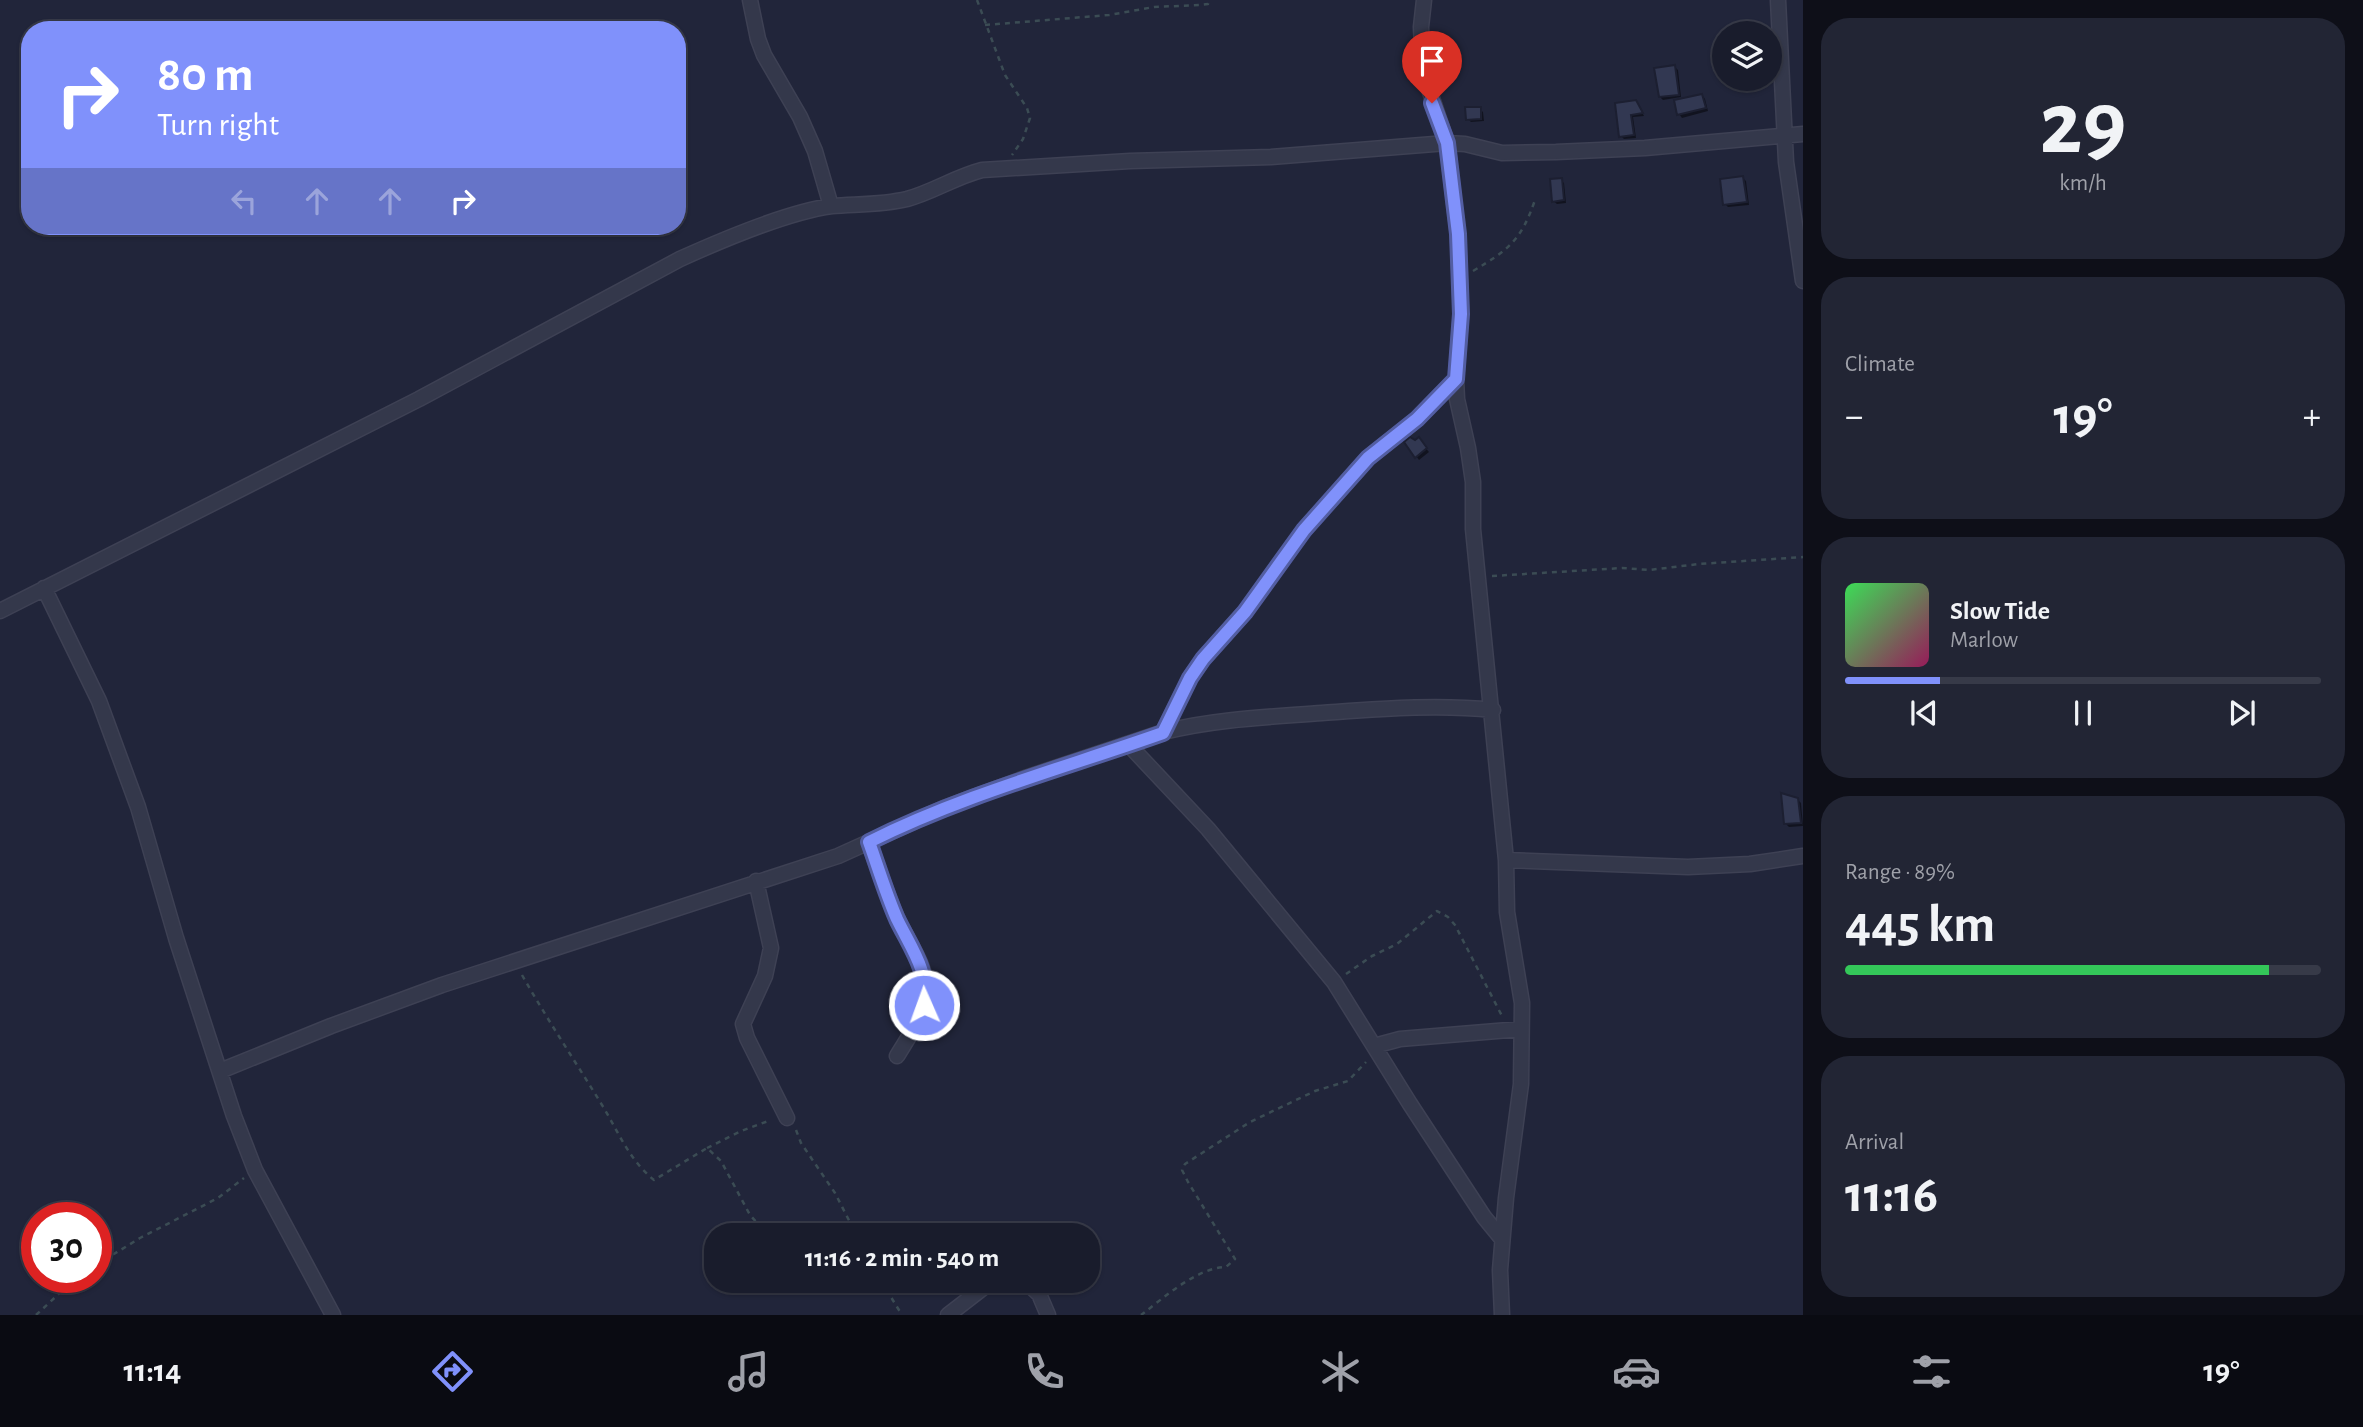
<!DOCTYPE html>
<meta charset="utf-8">
<style>
body{margin:0;font-family:"Alegreya Sans",sans-serif;background:#222534;color:#f1f3f6;height:100vh;display:flex;flex-direction:column;font-size:26px;white-space:nowrap}
*{box-sizing:border-box;margin:0}
p{font-size:23px;color:#9fa1a9}
.icon{flex:none;width:38px;height:38px;fill:none;stroke:currentColor;stroke-width:2;stroke-linecap:round;stroke-linejoin:round}
.map{position:relative;flex:1;overflow:hidden}
.side{display:flex;flex-direction:column;gap:18px;padding:18px;background:#0e0f18;width:560px}
.side>*{flex:none}
.hud{position:absolute;left:21px;top:21px;width:665px;height:214px;border-radius:28px;box-shadow:0 2px 5px #0004,0 0 0 2px #373a48;background:#8091fb;color:#fff;overflow:hidden}
.controls{position:absolute;left:1712px;top:21px;display:grid;gap:14px}
.controls a{display:grid;place-items:center;width:70px;height:70px;border-radius:50%;background:#191c2c;box-shadow:0 2px 5px #0004,0 0 0 2px #373a48;font-size:35px}
.speed{position:absolute;left:21px;top:1202px;display:flex;gap:14px;font-size:35px;font-weight:700;text-align:center}
.speed>*{display:grid;place-content:center;width:91px;height:91px;border-radius:50%;background:#191c2c;box-shadow:0 2px 5px #0004,0 0 0 2px #373a48;line-height:1}
.speed .limit{border:10px solid #d22;background:#fff;color:#111}
.pin{position:absolute;display:grid;place-items:center;width:60px;height:60px;color:#fff;margin:-72px -30px;border-radius:50% 50% 50% 0;rotate:-45deg;box-shadow:0 0 7px #0007}
.pin .icon{rotate:45deg}
.me{position:absolute;width:77px;margin:-38px;rotate:358deg;stroke-linejoin:round;filter:drop-shadow(0 0 5px #0008)}
.turn{display:flex;align-items:center;gap:24px;height:147px;padding:0 21px;font-size:32px}
.turn .icon{width:91px;height:91px;stroke-width:2.5}
.turn b{display:block;font-size:49px;line-height:60px}
.lanes{display:flex;align-items:center;height:66px;padding:0 21px;background:#0003;justify-content:center;gap:35px;direction:ltr}
.lanes .off{opacity:.35}
.big{font-size:52px;font-weight:600;line-height:1.1}
.side .tile{flex:1;display:flex;flex-direction:column;justify-content:center;gap:10px;min-width:0;padding:0 24px;border-radius:28px;background:#222534}
.side .dial{align-items:center;gap:0}
.dial b{font-size:91px;line-height:1}
.song{display:flex;align-items:center;gap:21px}
.cover{width:84px;height:84px;border-radius:10px;background:linear-gradient(135deg,hsl(130 70% 55%),hsl(330 70% 35%))}
.played{height:7px;border-radius:4px;background:linear-gradient(90deg,#8091fb 20%,#373a48 20%)}
.keys{display:flex;justify-content:space-around;direction:ltr}
.heat{display:flex;justify-content:space-between;align-items:center;font-size:38px;direction:ltr}
.charge{height:10px;border-radius:5px;background:linear-gradient(90deg,#34c759 89%,#373a48 0)}
.trip{position:absolute;left:704px;top:1223px;width:396px;height:70px;border-radius:28px;background:#191c2c;box-shadow:0 2px 5px #0004,0 0 0 2px #373a48;font-weight:600;line-height:70px;text-align:center}
.dock{display:flex;height:112px;justify-content:space-around;align-items:center;background:#0a0b12;color:#9fa1a9}
.dock .icon{width:49px;height:49px}
.dock .on{color:#8091fb}
.dock b{font-size:32px;color:#f1f3f6}
main{display:flex;flex:1;min-height:0}
.map>svg:first-child{display:block}
.shadow{fill:#0007}
.building{fill:#323852;stroke:#1c1f31;stroke-width:2}
.lines{fill:none;stroke-linecap:round;stroke-linejoin:round}
.minor-casing{stroke:#3e4154;stroke-width:17}
.path{stroke:#3b4c54;stroke-width:2.5;stroke-dasharray:5 5;stroke-linecap:butt}
.minor{stroke:#34384b;stroke-width:14}
.route-casing{stroke:#535ea3;stroke-width:18}
.route{stroke:#8091fb;stroke-width:12}
</style>
<main>
<div class="map">
<svg width="1803" height="1315" viewBox="0 0 1803 1315">
<rect width="100%" height="100%" fill="#21253a"/>
<path class="shadow" d="M1675,67L1678,70L1681,97L1663,100L1660,97Z
M1702,95L1705,99L1708,111L1682,118L1679,114Z
M1617,104L1639,106L1644,116L1633,117L1636,138L1624,139L1621,136Z
M1480,109L1483,112L1484,121L1471,122L1468,119Z
M1743,178L1746,181L1749,205L1728,207L1725,204Z
M1561,180L1564,183L1566,203L1557,204L1553,201Z
M1419,440L1429,452L1419,460L1406,442L1415,443Z
M1797,799L1801,803L1803,826L1789,827L1786,824Z"/>
<path class="building" d="M1675,65L1679,95L1659,97L1654,68Z
M1702,94L1706,108L1677,115L1674,100Z
M1636,100L1643,113L1631,115L1634,135L1619,137L1615,103Z
M1465,107H1481V119L1466,120Z
M1743,176L1747,202L1723,205L1720,179Z
M1562,178L1564,200L1552,202L1550,179Z
M1410,437L1415,440L1419,437L1427,448L1415,458L1404,442Z
M1781,793L1798,798L1801,823L1784,824Z"/>
<g class="lines">
<defs>
<path id="minor" d="M750,0L758,39L764,55L800,117L815,151L831,206
M1424,0L1421,27L1423,71L1447,143L1458,235L1461,314L1456,379L1457,399L1468,448L1473,482V529L1506,860L1507,912L1522,1003L1521,1084L1506,1198L1500,1270L1502,1315
M1778,0L1786,162L1803,281
M44,588L99,701L138,807L176,938L234,1116L255,1170L333,1315
M0,611L419,399L680,259C722,240 787,212 832,206C857,204 882,205 907,199C933,192 955,177 982,170L1130,161L1271,157L1447,143L1465,144L1502,153L1556,152L1645,148L1803,134
M1163,732L1190,678L1203,659L1245,612L1304,530L1368,458L1417,419L1456,379
M1129,745L1208,829L1334,982L1410,1104L1484,1217L1502,1239
M869,842C878,867 886,893 897,918C907,941 928,966 926,993C924,1016 909,1036 897,1056
M1506,860L1688,867L1750,864L1803,856
M756,881L771,948L765,976L743,1024L747,1038L787,1118
M1374,1046L1400,1039L1521,1029
M220,1071L331,1026L442,985L838,856L944,808L1028,777L1163,732C1215,719 1269,717 1322,713C1379,709 1436,704 1493,710
M1025,1281L1039,1294L1048,1315
M948,1315L992,1281"/>
</defs>
<use href="#minor" class="minor-casing"/>
<path class="path" d="M977,0L1005,75L1027,108L1030,118L1023,139L1012,155
M985,25L1109,15L1154,7L1201,5L1208,4L1209,0
M1473,271C1508,250 1521,241 1535,200
M1492,576L1622,568L1649,570L1699,564L1803,557
M1346,974L1372,956L1397,944L1437,911L1448,917L1455,925L1502,1016
M522,975C547,1019 575,1061 602,1105C618,1131 629,1160 654,1180L707,1148L721,1161L750,1215L768,1235L779,1231L787,1236
M796,1130L801,1143L835,1193L857,1236
M707,1148L741,1131L771,1120
M96,1265L140,1238L218,1198L244,1178
M813,1281L814,1293
M881,1281L902,1315
M36,1315L76,1278
M1141,1315C1165,1297 1196,1268 1226,1267L1235,1259L1188,1182L1182,1170L1185,1164L1250,1122L1315,1091L1348,1081L1366,1062"/>
<use href="#minor" class="minor"/>
</g>
<g class="lines">
<defs>
<path id="route" d="M924,1005C930,972 911,948 897,919C886,894 878,867 869,842C963,795 1064,768 1163,733L1190,678L1203,659L1245,612L1304,530L1368,458L1417,419L1456,379L1461,314L1458,234L1447,143L1432,103"/>
</defs>
<use href="#route" class="route-casing"/>
<use href="#route" class="route"/>
</g>
</svg>
<div class="controls">
<a><svg class="icon" aria-label="layers" viewBox="0 0 24 24"><path d="M12 4l9 5-9 5-9-5zM3 14l9 5 9-5"/></svg></a>
</div>
<div class="speed"><div class="limit">30</div></div>
<div class="pin" style="left:1432px;top:103px;background:#d93025"><svg class="icon" aria-label="arrive" viewBox="0 0 24 24"><path d="M6 21V4h12l-3 4 3 4H6"/></svg></div>
<svg class="me" style="left:924px;top:1005px" viewBox="-20 -20 40 40"><circle r="17" fill="#8091fb" stroke="#fff" stroke-width="3"/><path d="M0-11L8 9 0 5-8 9z" fill="#fff"/></svg>
<div class="trip">11:16 · 2 min · 540 m</div>
<div class="hud">
<div class="turn"><svg class="icon" aria-label="right" viewBox="0 0 24 24"><path d="M7 20v-9h11M14 6l5 5-5 5"/></svg><div><b>80 m</b>Turn right</div></div>
<div class="lanes"><svg class="icon off" aria-label="left" viewBox="0 0 24 24"><path d="M17 20v-9H6M10 6l-5 5 5 5"/></svg><svg class="icon off" aria-label="ahead" viewBox="0 0 24 24"><path d="M12 20V5M6 11l6-6 6 6"/></svg><svg class="icon off" aria-label="ahead" viewBox="0 0 24 24"><path d="M12 20V5M6 11l6-6 6 6"/></svg><svg class="icon" aria-label="right" viewBox="0 0 24 24"><path d="M7 20v-9h11M14 6l5 5-5 5"/></svg></div>
</div>
</div>
<section class="side">
<div class="tile dial"><b>29</b><p>km/h</p></div>
<div class="tile"><p>Climate</p>
<div class="heat"><a>−</a><b class="big">19°</b><a>+</a></div>
</div>
<div class="tile">
<div class="song"><i class="cover"></i><div><b>Slow Tide</b><p>Marlow</p></div></div>
<div class="played"></div>
<div class="keys"><svg class="icon" aria-label="previous" viewBox="0 0 24 24"><path d="M18 5L8 12l10 7zM5 5v14"/></svg><svg class="icon" aria-label="pause" viewBox="0 0 24 24"><path d="M8 5v14M16 5v14"/></svg><svg class="icon" aria-label="next" viewBox="0 0 24 24"><path d="M6 5l10 7-10 7zM19 5v14"/></svg></div>
</div>
<div class="tile"><p>Range · 89%</p><b class="big">445 km</b><div class="charge"></div></div>
<div class="tile"><p>Arrival</p><b class="big">11:16</b></div>
</section>
</main>
<nav class="dock">
<b>11:14</b>
<svg class="icon on" aria-label="directions" viewBox="0 0 24 24"><path d="M12 3l9 9-9 9-9-9zM9 14v-3h6M13 9l2 2-2 2"/></svg>
<svg class="icon" aria-label="music" viewBox="0 0 24 24"><path d="M9 18V5l10-2v13"/><circle cx="6" cy="18" r="3"/><circle cx="16" cy="16" r="3"/></svg>
<svg class="icon" aria-label="phone" viewBox="0 0 24 24"><path d="M5 4h4l2 5-3 2q2 4 5 5l2-3 5 2v4C11 20 4 13 5 4z"/></svg>
<svg class="icon" aria-label="climate" viewBox="0 0 24 24"><path d="M12 3v18M4 7l16 10M4 17L20 7"/></svg>
<svg class="icon" aria-label="car" viewBox="0 0 24 24"><path d="M5 17H2v-5l4-1 3-4h7l3 4 3 1v5h-3M9 17h6M6 11h13"/><circle cx="7" cy="17" r="2"/><circle cx="17" cy="17" r="2"/></svg>
<svg class="icon" aria-label="filters" viewBox="0 0 24 24"><path d="M4 7h16M4 17h16"/><circle cx="9" cy="7" r="2"/><circle cx="15" cy="17" r="2"/></svg>
<b>19°</b>
</nav>
